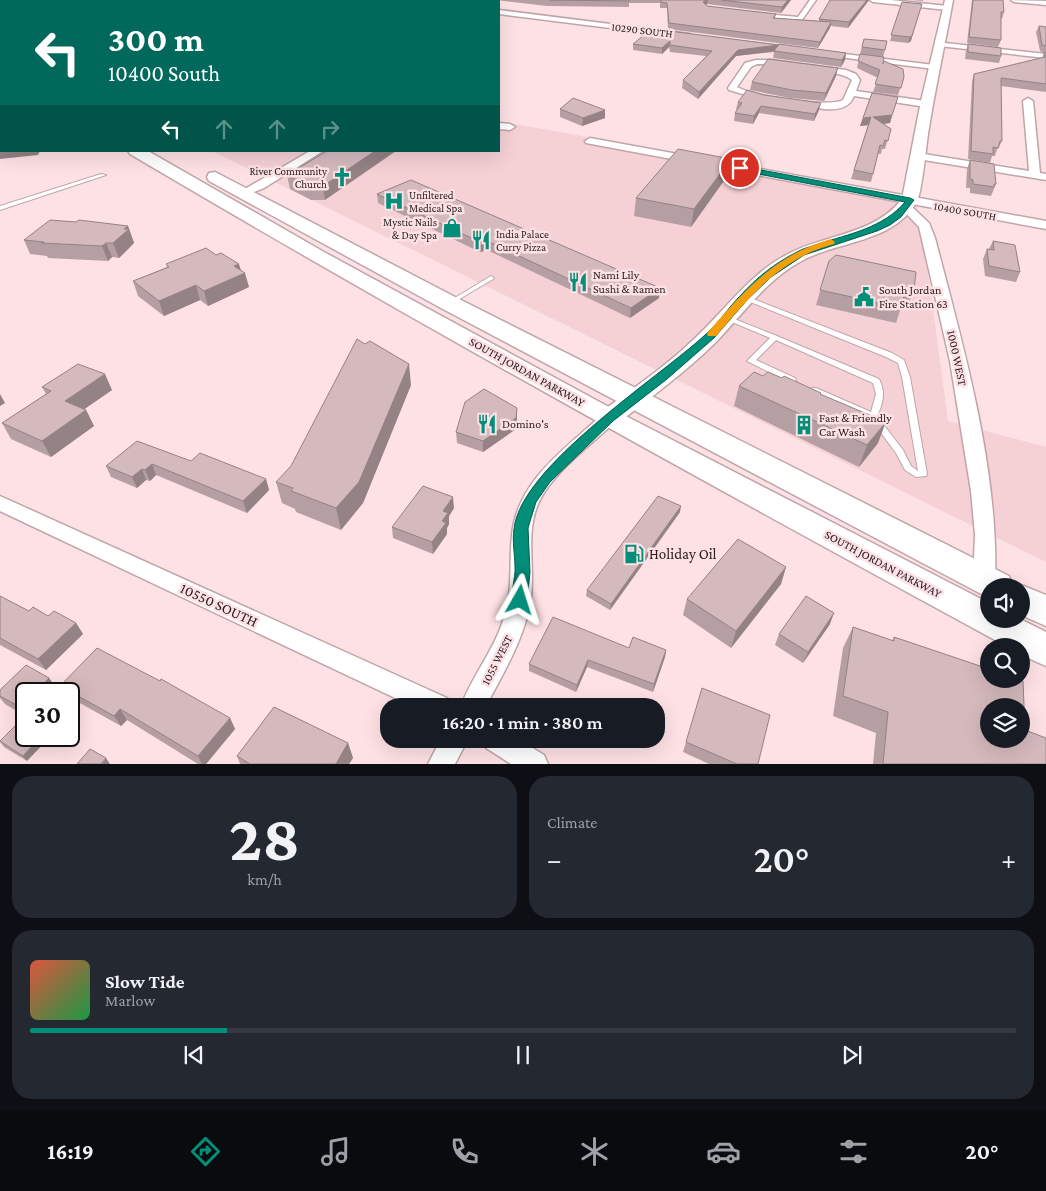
<!DOCTYPE html>
<meta charset="utf-8">
<style>
body{margin:0;font-family:"Crimson Pro",serif;background:#242831;color:#f1f3f6;height:100vh;display:flex;flex-direction:column;font-size:19px;white-space:nowrap}
*{box-sizing:border-box;margin:0}
p{font-size:16px;color:#9ea1a6}
.icon{flex:none;width:28px;height:28px;fill:none;stroke:currentColor;stroke-width:2;stroke-linecap:round;stroke-linejoin:round}
.map{position:relative;height:764px;overflow:hidden}
.sheet{display:flex;flex-direction:column;gap:12px;padding:12px;background:#0d0f14;flex:1}
.sheet>*{flex:none}
.banner{position:absolute;left:0px;top:0px;width:500px;height:152px;box-shadow:0 5px 20px #0002;background:#00695c;color:#fff;overflow:hidden}
.buttons{position:absolute;left:980px;top:578px;display:grid;gap:10px}
.buttons a{display:grid;place-items:center;width:50px;height:50px;border-radius:50%;background:#171b24;box-shadow:0 5px 20px #0002;font-size:25px}
.speed{position:absolute;left:15px;top:682px;display:flex;gap:10px;font-size:25px;font-weight:700;text-align:center}
.speed>*{display:grid;place-content:center;width:65px;height:65px;border-radius:50%;background:#171b24;box-shadow:0 5px 20px #0002;line-height:1}
.speed .limit{border:2px solid #111;border-radius:8px;background:#fff;color:#111}
.pin{position:absolute;display:grid;place-items:center;width:42px;height:42px;color:#fff;margin:-21px;border:2px solid #fff;border-radius:50%;box-shadow:0 1px 5px #0007}
.me{position:absolute;width:55px;margin:-28px;rotate:6deg;stroke-linejoin:round;filter:drop-shadow(0 0 4px #0008)}
.turn{display:flex;align-items:center;gap:18px;height:105px;padding:0 25px;font-size:22px}
.turn .icon{width:65px;height:65px;stroke-width:2.5}
.turn b{display:block;font-size:35px;line-height:42px}
.lanes{display:flex;align-items:center;height:48px;padding:0 25px;background:#0003;justify-content:center;gap:25px;direction:ltr}
.lanes .off{opacity:.35}
.big{font-size:38px;font-weight:600;line-height:1.1}
.sheet .widget{flex:1;display:flex;flex-direction:column;justify-content:center;gap:8px;min-width:0;padding:0 18px;border-radius:20px;background:#242831}
.sheet .dial{align-items:center;gap:0}
.dial b{font-size:65px;line-height:1}
.song{display:flex;align-items:center;gap:15px}
.cover{width:60px;height:60px;border-radius:8px;background:linear-gradient(135deg,hsl(10 70% 55%),hsl(140 70% 35%))}
.played{height:5px;border-radius:2px;background:linear-gradient(90deg,#028e78 20%,#363941 20%)}
.keys{display:flex;justify-content:space-around;direction:ltr}
.heat{display:flex;justify-content:space-between;align-items:center;font-size:28px;direction:ltr}
.sheet .tiles{flex:1;display:grid;gap:12px;grid-template-columns:1fr 1fr}
.widget:last-child{grid-column:span 2}
.trip{position:absolute;left:380px;top:698px;width:285px;height:50px;border-radius:20px;background:#171b24;box-shadow:0 5px 20px #0002;font-weight:600;line-height:50px;text-align:center}
.menu{display:flex;height:80px;justify-content:space-around;align-items:center;background:#090b0e;color:#9ea1a6}
.menu .icon{width:35px;height:35px}
.menu .active{color:#028e78}
.menu b{font-size:22px;color:#f1f3f6}
.map>svg:first-child{display:block}
.built{fill:#f5d0d5}
.lines{fill:none;stroke-linecap:round;stroke-linejoin:round}
.canal{fill:#72dec4;fill-rule:evenodd}
.lane-casing{stroke:#c0a5a8;stroke-width:2}
.street-casing{stroke:#c0a5a8;stroke-width:3}
.secondary-casing{stroke:#c0a5a8;stroke-width:3}
.primary-casing{stroke:#c0a5a8;stroke-width:3}
.lane{fill:#fff;fill-rule:evenodd}
.street{fill:#fff;fill-rule:evenodd}
.secondary{fill:#fff;fill-rule:evenodd}
.primary{fill:#fff;fill-rule:evenodd}
.wall{fill:#b69fa3}
.shaded-wall{fill:#948284}
.building{fill:#d4b9bd;stroke:#948284;fill-rule:evenodd}
.route{fill:#028e78;stroke:#015c4e}
.slow{fill:#f59e0b}
.labels{text-anchor:middle;dominant-baseline:central;stroke-width:5;stroke-linejoin:round;paint-order:stroke}
.far-street-label{font-size:11px;fill:#2b2122;stroke:#fee1e5}
.far-poi-label{font-size:11px;fill:#2b2122;stroke:#fee1e5;text-anchor:end}
.poi-label{font-size:12px;fill:#2b2122;stroke:#fee1e5;text-anchor:start}
.street-label{font-size:12px;fill:#2b2122;stroke:#fee1e5}
.near-poi-label{font-size:15px;fill:#2b2122;stroke:#fee1e5;text-anchor:start}
.near-street-label{font-size:15px;fill:#2b2122;stroke:#fee1e5}
</style>
<div class="map">
<svg width="1046" height="764" viewBox="0 0 1046 764">
<rect width="100%" height="100%" fill="#fee1e5"/>
<path class="built" d="M499,121L919,197L917,210L921,220L948,421L1046,447V562L212,151H499Z"/>
<g class="lines">
<path class="canal" d="M77,0H86V1H78Z"/>
<defs>
<path id="lane" d="M87,0H90L91,1H88Z
M0,82H1V84H0Z
M101,174L106,175L0,210V206Z
M491,276L494,278L493,279L453,303H449L448,302Z
M745,296L892,353L904,360L910,377L927,474L926,476L916,477L905,470L896,453L870,418L810,392L809,390L813,388H816L871,412L876,394L873,383L776,340L756,360L795,378L796,380L795,382H789L747,361L770,338L725,319L724,318L725,317H729L777,336L879,379C886,392 883,403 877,416L903,450L911,466L918,471L902,377L898,363L886,357L743,299L742,298Z"/>
<path id="street" d="M810,0H816L802,20L754,17L751,15L754,13L798,17Z
M870,0H891L947,6L950,8L947,10L873,2Z
M1011,0L1046,1V5L1014,2Z
M499,10L690,34L694,36L690,38L499,14Z
M936,42L1046,54V58L939,46H936Z
M820,51L934,65L938,67L934,69L823,55L819,53Z
M756,60H771L846,70L856,74L860,80L856,91L926,101L931,104L926,107L854,96C849,109 836,110 824,109L763,100L729,90L728,88L745,63ZM757,64C774,64 841,70 852,80L843,100C827,108 753,96 737,87L751,67Z
M1028,98L1033,101L1040,173L1046,174V180L918,159L913,156L918,153L1029,171L1023,101Z
M499,123L510,124L515,127L510,130L499,129Z
M590,138L1046,221V229L586,143L585,141Z
M310,151H323L264,188L244,196L238,193Z
M906,203L910,205L929,223L935,238C963,345 999,470 995,580L992,586L984,589L976,586L973,580L975,535L971,491L950,361L919,227L900,207Z
M609,412L615,414L618,418L615,422C591,445 553,472 539,502C525,532 535,566 531,597C526,636 504,672 486,706H461C473,674 496,648 505,614C513,588 509,562 512,535C517,481 566,448 603,414Z
M0,496L447,698L450,706H412L0,511Z
M441,739H468L455,764H428Z
M482,739H518L544,755L548,764H511L486,748Z"/>
<path id="secondary" d="M945,0H953C945,45 935,89 928,134C926,148 922,192 917,201C894,244 836,240 798,263C765,282 743,314 717,341C686,372 651,397 617,424L609,426L601,424L597,418L601,412C632,389 665,367 693,340C724,312 750,273 788,254C826,234 874,235 902,199L921,101Z"/>
<path id="primary" d="M0,55L1,56V64L0,63Z
M128,151H148L324,252L618,412L989,603V619H1020L1046,632V666L1021,655V646H1006C712,486 419,325 130,154Z
M215,172L457,298L1009,576L1013,586H989V597L985,596L441,308L209,181L207,177L209,173Z
M1021,585L1046,595V626L1021,615V586H1017Z"/>
</defs>
<use href="#lane" class="lane-casing"/>
<use href="#street" class="street-casing"/>
<use href="#secondary" class="secondary-casing"/>
<use href="#primary" class="primary-casing"/>
<use href="#lane" class="lane"/>
<use href="#street" class="street"/>
<use href="#secondary" class="secondary"/>
<use href="#primary" class="primary"/>
</g>
<path class="wall" d="M496,0H791L781,13L707,4L706,5L707,6L776,14L775,18L819,21V19L830,0H869L848,28L830,26L818,48L668,29L667,8H660V3H629V7L547,6Z
M911,0H923V1Z
M972,0H1003L1004,12L1002,19L1001,18V40L998,47L967,43Z
M902,2L922,4L911,41L908,43L890,41Z
M1039,26L1046,27V92L1001,86L1002,141L998,149H997L995,156H992L990,163L968,159L972,81L974,74L1042,58L1044,53L1040,51L1036,32Z
M669,31L846,53L845,60L841,67L773,58L774,52L736,56L698,99L682,88L683,80L706,56L670,52L669,47L662,54L633,50V44L669,34Z
M864,39L885,50L883,57L860,54Z
M968,44L1001,56L999,63L965,59L966,51Z
M860,54L883,64L904,77L898,95L873,92L878,78L857,68Z
M836,76L824,101L790,98L750,90L752,82Z
M872,93L898,97L890,123L884,124L891,129L885,149H882L881,154H878L871,182L851,179L868,125L860,126Z
M738,102L819,110L814,121L759,113L753,124L734,121L735,113L737,110L736,109Z
M560,109L605,118L582,126L560,117Z
M327,151L325,200H311L290,189L287,175Z
M970,160L996,184L991,196L970,193V188H966L967,169Z
M728,175L691,227L634,216L636,198Z
M377,194L659,298L630,318L487,250L480,252L378,203Z
M128,226L134,243L119,258L112,257L108,261L48,258L47,256L30,254L24,240Z
M993,241L1020,272L1016,282L985,276L983,259L987,249H989Z
M829,261L914,290L908,305L902,304L896,323L816,305Z
M166,264L240,270L249,287L208,306L200,300L164,316L138,296L133,281L167,267Z
M763,376L820,395L878,443L859,467L734,406L739,386Z
M411,385L363,503L341,530L296,512L295,509L282,503L276,482Z
M42,387L112,390L84,409L86,410L94,426L51,457L11,439L2,423L46,394Z
M517,408V419L516,429L483,452L457,443L456,432Z
M191,461L266,479L269,490L247,513L156,475L150,481L146,480L137,488L111,477L106,466Z
M454,508L449,516V524L447,528V534L433,554L393,538L392,527Z
M680,512L610,610L586,596L587,590Z
M786,567L781,584L731,648L683,615L687,599Z
M0,596L29,611L76,623L83,634L46,670L0,645Z
M830,624L803,663L775,645L779,634Z
M853,627L892,641L894,637L1025,730L1046,764H873L876,733L833,716L843,648Z
M629,648L666,650L665,657L653,692L587,667L576,692L529,671V664Z
M49,678L57,689L52,694H26L27,761L4,747L0,742L25,716L5,704L0,698V690Z
M60,686L230,718L235,729L206,764H198L127,720L121,726L69,697V694H66Z
M686,742L758,764H709L683,752Z
M348,743L353,758L349,764H240L237,756Z"/>
<path class="shaded-wall" d="M706,0H708L707,4L702,7L703,2Z
M788,0H791L781,13L782,7Z
M867,0H869L848,28L849,22Z
M831,22L830,28L818,48L820,42Z
M912,36L911,41L908,43L910,37Z
M670,41L669,47L662,54V48Z
M779,45L777,51L736,56L698,99L699,92L738,50Z
M846,53L845,60L841,67L842,60Z
M838,68L836,76L824,101L826,93Z
M821,103L819,110L814,121L815,114Z
M761,106L759,113L753,124L754,116Z
M605,110V118L582,126L583,118Z
M892,115L890,123L871,125L873,117Z
M871,117L869,125L860,126L863,118Z
M0,146H1V151H40L38,155L0,159Z
M375,151H396L325,200L323,186Z
M731,159L728,175L691,227L694,209Z
M128,226L134,243L119,258L113,243L124,229Z
M487,241V250L480,252V242Z
M106,243L112,257L108,261L102,246Z
M239,264L242,274L245,273L249,287L208,306L204,291L234,266Z
M196,285L200,300L164,316L159,301Z
M660,288L659,298L630,318L631,308Z
M409,364L411,385L363,503L341,530L336,508Z
M105,374L112,390L73,417L65,401Z
M0,394L5,403L0,406Z
M517,408V419L516,429L483,452V441Z
M86,410L94,426L51,457L42,441Z
M886,422L878,443L859,467L867,445Z
M152,464L156,475L150,481L145,470Z
M142,469L146,480L137,488L132,477Z
M266,479L269,490L247,513L243,501Z
M453,497L454,508L449,516V524L447,528V534L433,554L432,542L443,511Z
M681,506L680,512L610,610L611,604Z
M786,567L781,584L731,648L736,631Z
M834,613L830,624L803,663L808,652Z
M76,623L83,634L46,670L38,659Z
M666,650L665,657L653,692L654,684Z
M588,660L587,667L576,692L577,685Z
M49,678L57,689L52,694H34Z
M26,701V715L20,707Z
M120,709L127,720L121,726L114,716Z
M230,718L235,729L206,764H202L198,756Z
M41,736H51L27,761L23,756Z
M348,743L353,758L349,764H336Z
M106,758L110,764H101Z"/>
<path class="building" d="M32,0H56L55,1H28Z
M110,0H352L359,1H112Z
M550,0H629V1Z
M661,0H706L703,2L707,6L776,14L773,18L831,22L820,42L669,23L667,3L661,2Z
M721,0H788L782,7Z
M830,0H867L849,22L819,19Z
M973,0H1003L1004,12H1001V40L969,37Z
M902,2L922,4L912,36L910,37L891,35Z
M0,13H1V32L0,31Z
M1039,26L1046,27V46L1042,45Z
M649,31L669,34V31L779,45L738,50L699,92L683,80L712,51L670,45V41L662,48L633,44Z
M864,39L887,41L885,50L862,47Z
M779,44L846,53L842,60L774,51Z
M968,44L1001,48V56L968,52Z
M1044,52H1046V84L1001,78L1002,141H1000L998,148L993,147V154L971,151L974,74L1045,57Z
M860,54L884,57L883,64L884,61L903,69L904,77L901,88L875,84L880,70L858,61Z
M768,59L838,68L826,93L792,90L752,82Z
M747,90L764,95L821,103L815,114L761,106L754,116L735,113L742,103L738,102Z
M872,93L898,97L892,115L873,117L891,129L888,141L885,140L883,146L880,145L873,174L854,170L871,117L863,118Z
M573,98L605,110L583,118L560,109Z
M1,132V146H0V134Z
M678,149L731,159L694,209L636,198Z
M327,151H375L323,186H309L287,175Z
M970,160L994,164L996,184H994V187L973,184V180L970,179Z
M411,180L660,288L631,308L487,241L480,242L377,194Z
M50,220L76,222L79,220L128,226L124,229H129L113,243H106L102,246L41,243L44,242L24,240Z
M993,241L1015,245L1020,272L989,266L987,249L994,250Z
M206,248L216,255L221,253L239,264L234,266L245,273L204,291L196,285L159,301L133,281L169,267L166,264Z
M836,255L916,272L914,290L905,289L902,308L820,290L829,261Z
M357,339L365,344L370,341L409,364L359,482L336,508L291,491L293,488L276,482L291,466Z
M78,364L105,374L65,401L86,410L42,441L2,423L51,391L42,387Z
M754,372L763,376L768,372L782,378L784,376L821,393L820,394L886,422L867,445L739,386Z
M484,389L517,408L516,418L483,441L456,432L465,402Z
M137,441L191,461L200,453L266,479L243,501L152,464L145,470L142,469L132,477L106,466Z
M423,486L453,497L443,511L448,513L442,521L446,523L432,542L392,527Z
M658,496L681,506L611,604L587,590Z
M738,539L786,567L736,631L687,599Z
M0,596L29,611L33,607L48,616L54,611L76,623L38,659L0,638Z
M806,596L834,613L808,652L779,634Z
M553,617L629,648L633,637L666,650L654,684L588,660L577,685L529,664Z
M853,627L894,641V637L989,669V679H1016L1023,681L1025,730L1046,738V764H883L888,712L843,696ZM989,706H1021V739H989Z
M97,648L160,681L161,679L230,718L198,756L120,709L114,716L60,686Z
M26,665L49,678L34,694H26V701L20,707L0,696V690Z
M702,688L770,715L758,764H737L686,742Z
M274,707L348,743L336,764H250L237,756Z
M26,715V736H41L23,756L0,741Z
M90,749L106,758L101,764H77Z"/>
<path class="route" d="M740,166L910,198L914,200L901,217L890,225L877,231L804,255L771,277L747,300L714,338L667,379L613,421L550,482L536,502L528,528L530,572L527,600L525,604L520,606L514,604C509,594 516,579 515,567C515,555 512,541 514,529C520,467 658,378 705,335C718,324 728,308 740,296C756,278 775,263 797,252C803,248 811,247 818,244C849,234 883,228 905,202L737,170L736,168Z"/>
<path class="slow" d="M831,239L835,242L834,244C824,247 814,250 805,255C768,273 742,306 716,336H708L707,334L708,332C744,291 776,254 831,239Z"/>
<defs>
<symbol id="church-bare" viewBox="-9 -9 18 18"><path d="M-1.2-6h2.4v3.5h3.3v2.4h-3.3V6h-2.4V-.1h-3.3v-2.4h3.3Z" fill="#028e78" stroke="#fee1e5" stroke-width="2.5" paint-order="stroke"/></symbol>
<symbol id="hospital-bare" viewBox="-9 -9 18 18"><path d="M-5-5h3v3.5h4V-5h3V5h-3V1.5h-4V5h-3Z" fill="#028e78" stroke="#fee1e5" stroke-width="2.5" paint-order="stroke"/></symbol>
<symbol id="shop-bare" viewBox="-9 -9 18 18"><path d="M-5-2.5h2.3a2.7 3.5 0 0 1 5.4 0H5L5.5 6h-11ZM-1.5-2.5h3a1.5 2.3 0 0 0-3 0Z" fill="#028e78" stroke="#fee1e5" stroke-width="2.5" paint-order="stroke"/></symbol>
<symbol id="restaurant-bare" viewBox="-9 -9 18 18"><path d="M-5-6h1v4h1v-4h1v4h1v-4h1v5L-1.5 .5V6h-2V.5L-5-1ZM5-6V6H3V1.5H1.5Q1.5-4 5-6Z" fill="#028e78" stroke="#fee1e5" stroke-width="2.5" paint-order="stroke"/></symbol>
<symbol id="civic-bare" viewBox="-9 -9 18 18"><path d="M-.6-6.5H3V-4.5H.6V-3L4-1V1h2V6H-6V1h2V-1L-.6-3ZM-1.2 2.5V6h2.4V2.5Z" fill="#028e78" stroke="#fee1e5" stroke-width="2.5" paint-order="stroke"/></symbol>
<symbol id="building-bare" viewBox="-9 -9 18 18"><path d="M-4-6H4V6H1V3H-1V6H-4ZM-2.5-4.3h1.7v1.8h-1.7ZM.8-4.3h1.7v1.8H.8ZM-2.5-1h1.7V.8h-1.7ZM.8-1h1.7V.8H.8Z" fill="#028e78" stroke="#fee1e5" stroke-width="2.5" paint-order="stroke"/></symbol>
<symbol id="fuel-bare" viewBox="-9 -9 18 18"><path d="M-5.5-6h7V0h2V4h1.3V-2.5L3-4.5l.8-.8L6-3V5H2.5V1h-1V6h-7ZM-4.2-4.7v3.2H.2V-4.7Z" fill="#028e78" stroke="#fee1e5" stroke-width="2.5" paint-order="stroke"/></symbol>
</defs>
<g fill-rule="evenodd">
<use href="#church-bare" x="328" y="163" width="28" height="28"/>
<use href="#hospital-bare" x="380" y="187" width="28" height="28"/>
<use href="#shop-bare" x="438" y="214" width="28" height="28"/>
<use href="#restaurant-bare" x="467" y="226" width="28" height="28"/>
<use href="#restaurant-bare" x="564" y="268" width="28" height="28"/>
<use href="#civic-bare" x="850" y="283" width="28" height="28"/>
<use href="#restaurant-bare" x="473" y="410" width="28" height="28"/>
<use href="#building-bare" x="790" y="411" width="28" height="28"/>
<use href="#fuel-bare" x="620" y="540" width="28" height="28"/>
</g>
<g class="labels">
<g class="far-street-label">
<text transform="translate(642 30) rotate(7)">10290 SOUTH</text>
<text transform="translate(965 211) rotate(10)">10400 SOUTH</text>
</g>
<g class="far-poi-label">
<text x="327" y="171">River Community<tspan x="327" dy="13">Church</tspan></text>
<text x="409" y="195" text-anchor="start">Unfiltered<tspan x="409" dy="13">Medical Spa</tspan></text>
<text x="437" y="222">Mystic Nails<tspan x="437" dy="13">&amp; Day Spa</tspan></text>
<text x="496" y="234" text-anchor="start">India Palace<tspan x="496" dy="13">Curry Pizza</tspan></text>
</g>
<g class="poi-label">
<text x="593" y="275">Nami Lily<tspan x="593" dy="14">Sushi &amp; Ramen</tspan></text>
<text x="879" y="290">South Jordan<tspan x="879" dy="14">Fire Station 63</tspan></text>
<text x="819" y="418">Fast &amp; Friendly<tspan x="819" dy="14">Car Wash</tspan></text>
<text x="502" y="424">Domino's</text>
</g>
<g class="street-label">
<text transform="translate(957 358) rotate(78)">1000 WEST</text>
<text transform="translate(527 372) rotate(29)">SOUTH JORDAN PARKWAY</text>
<text transform="translate(883 564) rotate(28)">SOUTH JORDAN PARKWAY</text>
<text transform="translate(497 660) rotate(-63)">1055 WEST</text>
</g>
<g class="near-poi-label">
<text x="649" y="554">Holiday Oil</text>
</g>
<g class="near-street-label">
<text transform="translate(219 605) rotate(25)">10550 SOUTH</text>
</g>
</g>
</svg>
<div class="buttons">
<a><svg class="icon" aria-label="sound" viewBox="0 0 24 24"><path d="M4 9h4l5-4v14l-5-4H4zM17 9q2 3 0 6"/></svg></a>
<a><svg class="icon" aria-label="search" viewBox="0 0 24 24"><circle cx="10" cy="10" r="6"/><path d="M15 15l6 6"/></svg></a>
<a><svg class="icon" aria-label="layers" viewBox="0 0 24 24"><path d="M12 4l9 5-9 5-9-5zM3 14l9 5 9-5"/></svg></a>
</div>
<div class="speed"><div class="limit">30</div></div>
<div class="pin" style="left:740px;top:168px;background:#d93025"><svg class="icon" aria-label="arrive" viewBox="0 0 24 24"><path d="M6 21V4h12l-3 4 3 4H6"/></svg></div>
<svg class="me" style="left:520px;top:600px" viewBox="-20 -20 40 40"><path d="M0-17L14 15 0 8-14 15z" fill="#028e78" stroke="#fff" stroke-width="4"/></svg>
<div class="trip">16:20 · 1 min · 380 m</div>
<div class="banner">
<div class="turn"><svg class="icon" aria-label="left" viewBox="0 0 24 24"><path d="M17 20v-9H6M10 6l-5 5 5 5"/></svg><div><b>300 m</b>10400 South</div></div>
<div class="lanes"><svg class="icon" aria-label="left" viewBox="0 0 24 24"><path d="M17 20v-9H6M10 6l-5 5 5 5"/></svg><svg class="icon off" aria-label="ahead" viewBox="0 0 24 24"><path d="M12 20V5M6 11l6-6 6 6"/></svg><svg class="icon off" aria-label="ahead" viewBox="0 0 24 24"><path d="M12 20V5M6 11l6-6 6 6"/></svg><svg class="icon off" aria-label="right" viewBox="0 0 24 24"><path d="M7 20v-9h11M14 6l5 5-5 5"/></svg></div>
</div>
</div>
<section class="sheet">
<div class="tiles">
<div class="widget dial"><b>28</b><p>km/h</p></div>
<div class="widget"><p>Climate</p>
<div class="heat"><a>−</a><b class="big">20°</b><a>+</a></div>
</div>
<div class="widget">
<div class="song"><i class="cover"></i><div><b>Slow Tide</b><p>Marlow</p></div></div>
<div class="played"></div>
<div class="keys"><svg class="icon" aria-label="previous" viewBox="0 0 24 24"><path d="M18 5L8 12l10 7zM5 5v14"/></svg><svg class="icon" aria-label="pause" viewBox="0 0 24 24"><path d="M8 5v14M16 5v14"/></svg><svg class="icon" aria-label="next" viewBox="0 0 24 24"><path d="M6 5l10 7-10 7zM19 5v14"/></svg></div>
</div>
</div>
</section>
<nav class="menu">
<b>16:19</b>
<svg class="icon active" aria-label="directions" viewBox="0 0 24 24"><path d="M12 3l9 9-9 9-9-9zM9 14v-3h6M13 9l2 2-2 2"/></svg>
<svg class="icon" aria-label="music" viewBox="0 0 24 24"><path d="M9 18V5l10-2v13"/><circle cx="6" cy="18" r="3"/><circle cx="16" cy="16" r="3"/></svg>
<svg class="icon" aria-label="phone" viewBox="0 0 24 24"><path d="M5 4h4l2 5-3 2q2 4 5 5l2-3 5 2v4C11 20 4 13 5 4z"/></svg>
<svg class="icon" aria-label="climate" viewBox="0 0 24 24"><path d="M12 3v18M4 7l16 10M4 17L20 7"/></svg>
<svg class="icon" aria-label="car" viewBox="0 0 24 24"><path d="M5 17H2v-5l4-1 3-4h7l3 4 3 1v5h-3M9 17h6M6 11h13"/><circle cx="7" cy="17" r="2"/><circle cx="17" cy="17" r="2"/></svg>
<svg class="icon" aria-label="filters" viewBox="0 0 24 24"><path d="M4 7h16M4 17h16"/><circle cx="9" cy="7" r="2"/><circle cx="15" cy="17" r="2"/></svg>
<b>20°</b>
</nav>
